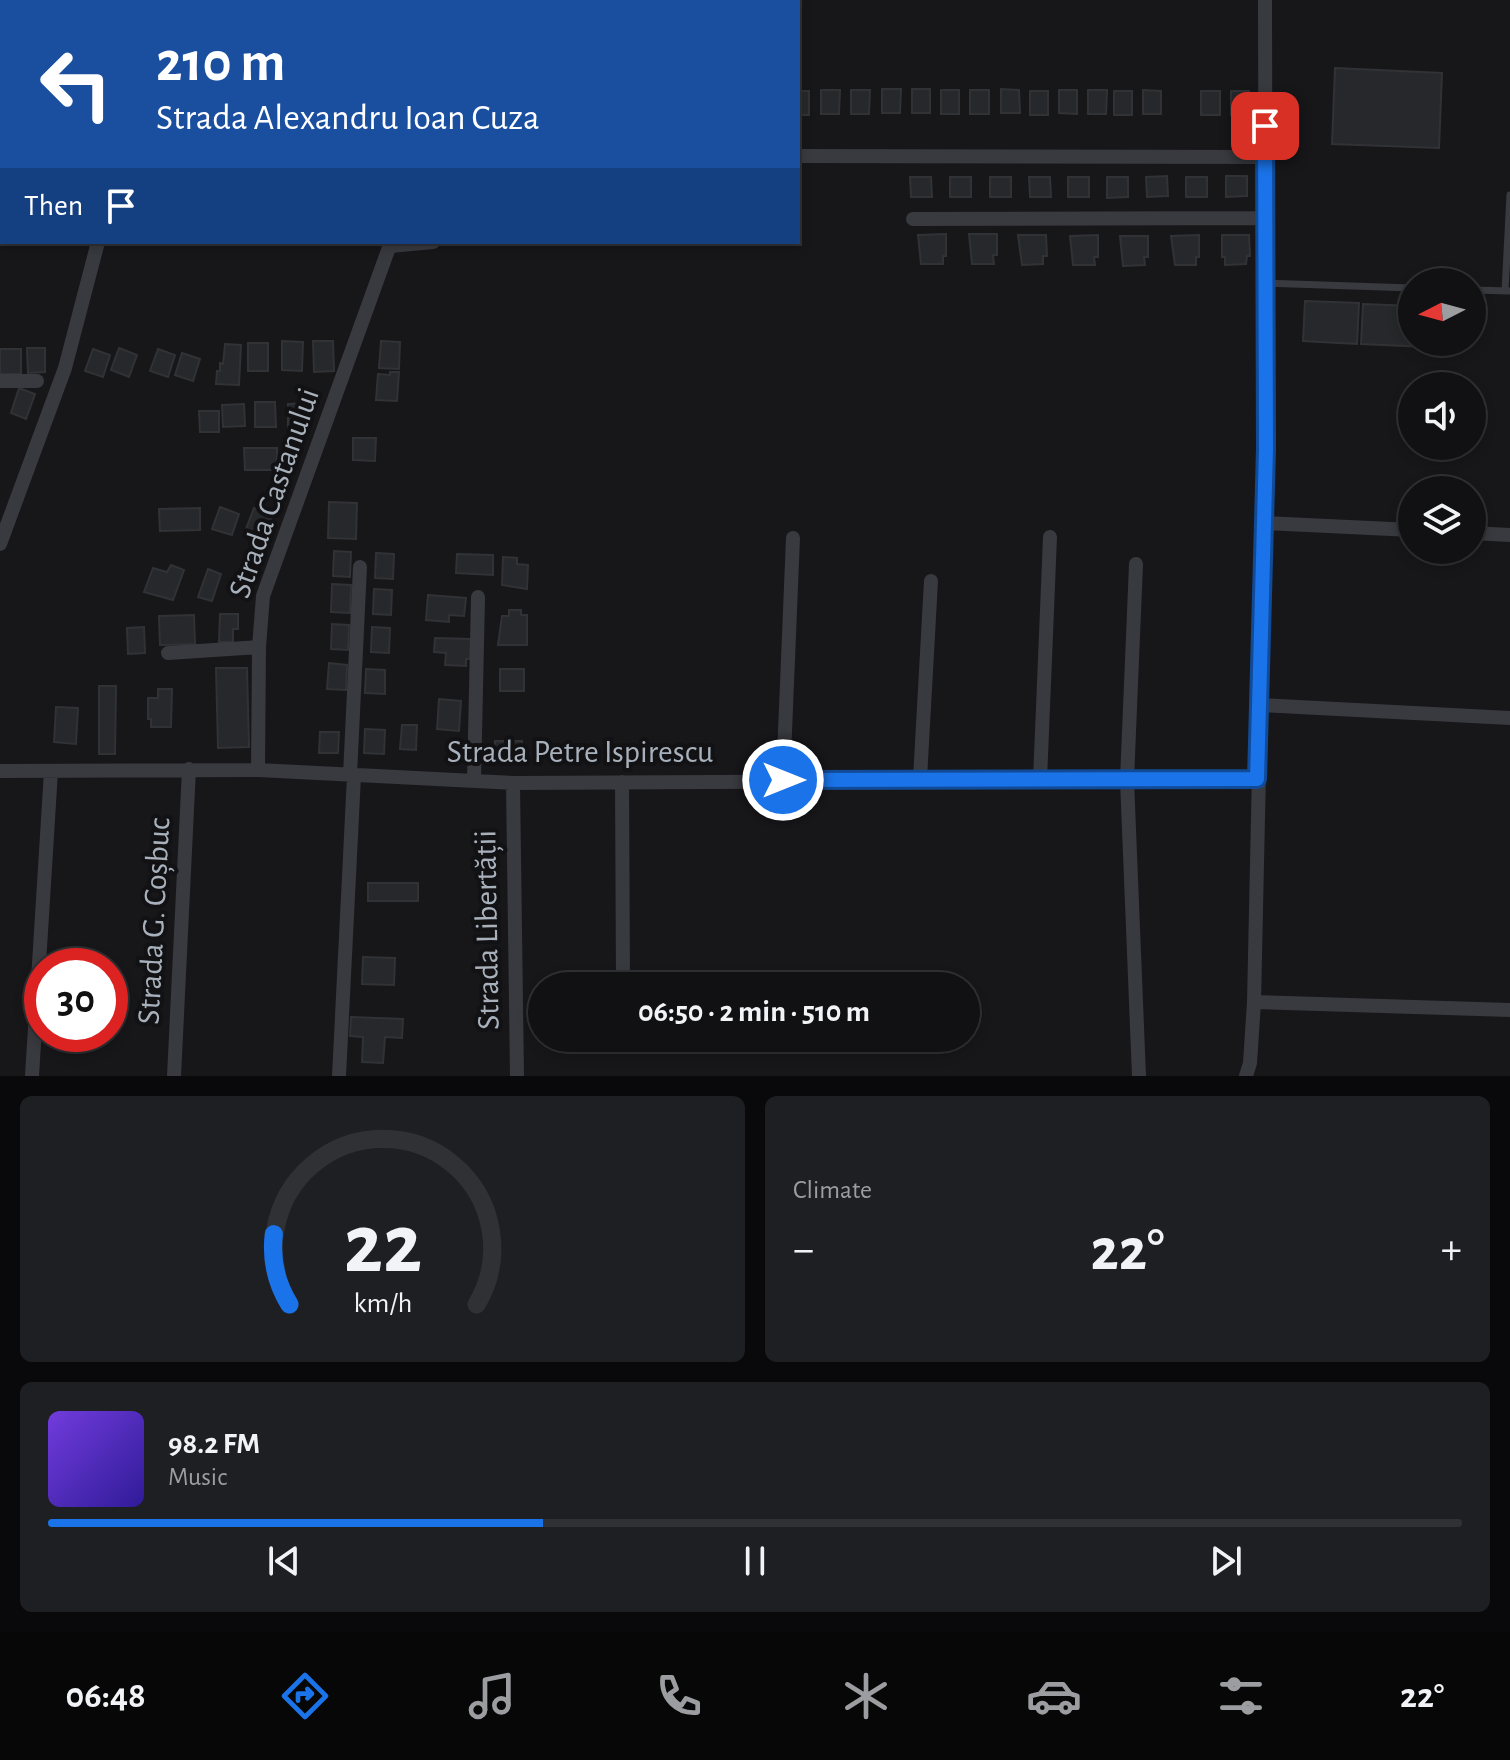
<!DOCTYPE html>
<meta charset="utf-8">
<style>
body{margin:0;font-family:"Alegreya Sans",sans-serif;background:#1e1f22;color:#f1f3f6;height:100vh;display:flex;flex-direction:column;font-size:30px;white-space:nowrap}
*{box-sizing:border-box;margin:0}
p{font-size:26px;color:#9c9da0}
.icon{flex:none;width:44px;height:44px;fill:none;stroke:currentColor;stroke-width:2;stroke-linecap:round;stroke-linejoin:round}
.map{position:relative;height:1076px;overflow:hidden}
.details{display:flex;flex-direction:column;gap:20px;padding:20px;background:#09090b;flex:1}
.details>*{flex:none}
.guide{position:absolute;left:0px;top:0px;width:800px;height:244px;box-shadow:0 4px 12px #0003,0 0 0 2px #303134;background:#1a4fa0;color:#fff;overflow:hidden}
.needle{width:52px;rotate:264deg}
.controls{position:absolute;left:1398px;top:268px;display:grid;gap:16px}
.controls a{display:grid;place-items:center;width:88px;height:88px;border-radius:50%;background:#111114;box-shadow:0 4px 12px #0003,0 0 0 2px #303134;font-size:40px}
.speed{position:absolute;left:24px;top:948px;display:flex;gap:16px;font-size:40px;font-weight:700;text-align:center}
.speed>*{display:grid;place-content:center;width:104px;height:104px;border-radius:50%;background:#111114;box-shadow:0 4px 12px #0003,0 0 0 2px #303134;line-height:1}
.speed .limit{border:12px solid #d22;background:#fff;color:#111}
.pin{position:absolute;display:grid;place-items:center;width:68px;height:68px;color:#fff;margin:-34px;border-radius:16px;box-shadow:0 4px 12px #0006}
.me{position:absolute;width:88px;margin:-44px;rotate:90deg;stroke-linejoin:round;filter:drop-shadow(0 0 6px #0008)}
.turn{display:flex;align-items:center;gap:28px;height:168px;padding:0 24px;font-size:36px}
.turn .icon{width:104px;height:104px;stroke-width:2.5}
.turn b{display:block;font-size:56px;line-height:68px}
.then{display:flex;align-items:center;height:76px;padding:0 24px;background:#0003;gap:16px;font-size:30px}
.big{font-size:60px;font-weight:700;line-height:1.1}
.details .tile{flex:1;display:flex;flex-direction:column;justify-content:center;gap:12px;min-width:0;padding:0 28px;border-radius:12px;background:#1e1f22}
.details .dial{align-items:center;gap:0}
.dial svg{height:208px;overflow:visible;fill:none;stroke:#303134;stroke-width:7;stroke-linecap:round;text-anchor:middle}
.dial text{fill:#f1f3f6;stroke:none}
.song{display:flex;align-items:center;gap:24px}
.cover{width:96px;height:96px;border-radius:12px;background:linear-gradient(135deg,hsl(260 70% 55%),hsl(250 70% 35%))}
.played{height:8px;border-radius:4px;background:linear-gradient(90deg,#1a73e8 35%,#303134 35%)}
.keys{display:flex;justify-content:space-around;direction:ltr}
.heat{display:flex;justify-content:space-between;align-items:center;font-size:44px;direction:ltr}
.details .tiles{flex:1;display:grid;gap:20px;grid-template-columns:1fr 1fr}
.tile:last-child{grid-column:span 2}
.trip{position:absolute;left:528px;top:972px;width:452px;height:80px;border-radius:40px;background:#111114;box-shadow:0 4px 12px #0003,0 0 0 2px #303134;font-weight:700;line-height:80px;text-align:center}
.tab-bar{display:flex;height:128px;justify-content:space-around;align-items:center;background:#070708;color:#9c9da0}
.tab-bar .icon{width:56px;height:56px}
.tab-bar .on{color:#1a73e8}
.tab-bar b{font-size:36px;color:#f1f3f6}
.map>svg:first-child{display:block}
.building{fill:#27282b;stroke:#313236;stroke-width:2}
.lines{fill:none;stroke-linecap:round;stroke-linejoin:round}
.lane{stroke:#383a3f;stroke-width:7}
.street{stroke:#383a3f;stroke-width:14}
.route-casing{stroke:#114b97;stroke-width:20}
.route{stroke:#1a73e8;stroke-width:14}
.labels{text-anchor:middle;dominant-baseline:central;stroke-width:8;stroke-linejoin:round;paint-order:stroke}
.street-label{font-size:32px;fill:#a8b1bb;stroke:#121215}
</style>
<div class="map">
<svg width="1510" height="1076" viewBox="0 0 1510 1076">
<rect width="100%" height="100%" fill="#17171a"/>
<path class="building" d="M1335,68L1442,73L1439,148L1332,144Z
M882,89H901L900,113H882Z
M912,89H930V113H912Z
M1001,89L1019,90L1020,113H1001Z
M821,90H840L839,114H821Z
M851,90H870L869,114H851Z
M941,90H959V114H941Z
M970,90H989V114H970Z
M1059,90H1077V114L1059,113Z
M1088,90H1107L1106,114H1088Z
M1143,90L1161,91V114H1143Z
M798,91H809V115H798Z
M1030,91H1048V115H1030Z
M1114,91H1132V115H1114Z
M1201,91H1220V115H1201Z
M1231,91H1249V115H1231Z
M1167,176L1168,196L1147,197L1146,177Z
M1226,176H1247V196L1226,197Z
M910,177H931L932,197H911Z
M950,177H971V197H950Z
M990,177H1011V197H990Z
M1029,177H1050L1051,197H1030Z
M1068,177H1089V197H1068Z
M1107,177H1128V197L1107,198Z
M1186,177H1207V197H1186Z
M946,234V256H943V264H921L918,235Z
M969,234H997V255H993L994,264H972Z
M1018,235H1046L1047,256H1043V264L1022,265Z
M1098,235V257H1094L1095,265H1073L1070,236Z
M1199,235V257H1196V265H1175L1171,236Z
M1222,235H1249L1250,256H1247L1246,264L1225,265V257H1222Z
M1120,236H1148V257H1144L1145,265L1123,266Z
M1305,301L1359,303L1357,344L1303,341Z
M1363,304L1412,306V342H1451L1450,348L1361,344Z
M282,341L303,342L302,371L282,370Z
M313,341H333L334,371L314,372Z
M381,341L400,342L399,369L379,368Z
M248,343H268V371H248Z
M225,344L241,345L239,385L216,384L217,371H220V363L223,364Z
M27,348H45V372L28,373Z
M119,348L137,355L129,377L111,370Z
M0,349H21V374H0Z
M93,349L110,355L103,377L85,371Z
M158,349L175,355L168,377L150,371Z
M182,353L200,359L193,381L175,375Z
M390,372H399L397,401L376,400L378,374L390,375Z
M19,388L35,394L26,419L11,413Z
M255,402H275L276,427H255Z
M309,403V428H288V404Z
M244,404L245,426L223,427L222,405Z
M199,411H219V432H200Z
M353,438H376L375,461L353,460Z
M244,448H277V470H245Z
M329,502L357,503L356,539L328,538Z
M220,507L239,514L232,535L212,529Z
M200,508V530L160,531L159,509Z
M254,508L273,514L266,536L246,529Z
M334,551L351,552L350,577L333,576Z
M376,553L394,554L393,579L375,578Z
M457,554L493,555V575L456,573Z
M503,557L517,558V564L528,565L527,589L502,585Z
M171,565L184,570L173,600L144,592L153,568L167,572Z
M244,565L258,571L248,597L234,592Z
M208,569L221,574L212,601L198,597Z
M332,584L351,585L350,613L331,612Z
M374,589L392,590L391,615L373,614Z
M428,595L466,598L464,616L449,615V622L426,620Z
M509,610H521V615H527V645H498L502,616H509Z
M220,614H238V629H233V642H219Z
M194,615L195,644L160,645L159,616Z
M332,624L349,625L348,650L331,649Z
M144,627L145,653L128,654L127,628Z
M372,627L390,628L389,653L371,652Z
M435,638L471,639L470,659H466V666L445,665L446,653L434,652Z
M329,663L347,665L346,690L327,689Z
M216,668H247L249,747L218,748Z
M366,669L385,670V694L365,693Z
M500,669H524V691H500Z
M99,686H116L115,754H99Z
M158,689H172L171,727H151V719H148V698H158Z
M439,699L461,701L459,731L437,729Z
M56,707L78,708L76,744L54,742Z
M402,725H417L416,750L400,749Z
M365,729L385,730L384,754L364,753Z
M320,732H339L338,753H319Z
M495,741H522L521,763L495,759Z
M368,883H418V901H368Z
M363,957L395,958L394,985L362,984Z
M351,1017L403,1019L402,1038L385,1037L383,1063L362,1062L363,1037L350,1036Z"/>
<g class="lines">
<path class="lane" d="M1266,283L1412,288
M1472,290L1510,291
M1505,291L1510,195"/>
<path class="street" d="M105,0L106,2
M392,0V2
M798,156L1265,157
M913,219L1264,218
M390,246L433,242
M0,381H37
M1265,523L1412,530
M1472,533L1510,535
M0,544L65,368L98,242
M1136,564L1127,780L1139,1076
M168,653L259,647
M1259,705L1510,718
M258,770L259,647L263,596L391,242
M0,771L258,770L513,783L1257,779
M350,775L360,567
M920,779L931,581
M783,780L793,538
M1040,780L1050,537
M474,781L478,597
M622,782L623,986
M513,783L517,1076
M1254,1002L1510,1010
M32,1076L51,771
M174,1076L189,769
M339,1076L354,776
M1246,1076L1250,1063L1254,1002L1266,449L1265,0"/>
</g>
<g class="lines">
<defs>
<path id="route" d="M783,780L1257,779L1266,449L1265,126"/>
</defs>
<use href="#route" class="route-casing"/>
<use href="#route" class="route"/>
</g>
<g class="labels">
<g class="street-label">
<text transform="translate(274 493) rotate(-71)">Strada Castanului</text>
<text x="580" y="752">Strada Petre Ispirescu</text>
<text transform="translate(154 921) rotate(-87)">Strada G. Coșbuc</text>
<text transform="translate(487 930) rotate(-91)">Strada Libertății</text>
</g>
</g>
</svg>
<div class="controls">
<a><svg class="needle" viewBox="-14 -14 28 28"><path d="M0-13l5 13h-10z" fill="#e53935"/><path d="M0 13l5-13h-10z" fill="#9c9da0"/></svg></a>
<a><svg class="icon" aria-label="sound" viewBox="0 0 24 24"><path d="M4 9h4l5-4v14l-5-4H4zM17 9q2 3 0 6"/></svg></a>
<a><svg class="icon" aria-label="layers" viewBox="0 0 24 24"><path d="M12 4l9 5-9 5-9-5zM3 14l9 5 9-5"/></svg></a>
</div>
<div class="speed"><div class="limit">30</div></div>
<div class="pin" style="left:1265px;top:126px;background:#d93025"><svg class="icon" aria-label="arrive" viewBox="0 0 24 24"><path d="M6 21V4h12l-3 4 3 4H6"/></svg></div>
<svg class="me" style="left:783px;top:780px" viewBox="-20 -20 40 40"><circle r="17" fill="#1a73e8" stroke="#fff" stroke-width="3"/><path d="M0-11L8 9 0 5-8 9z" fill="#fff"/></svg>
<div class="trip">06:50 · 2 min · 510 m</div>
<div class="guide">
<div class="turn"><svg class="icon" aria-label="left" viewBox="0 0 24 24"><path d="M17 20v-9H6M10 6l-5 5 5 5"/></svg><div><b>210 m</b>Strada Alexandru Ioan Cuza</div></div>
<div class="then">Then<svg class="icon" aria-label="arrive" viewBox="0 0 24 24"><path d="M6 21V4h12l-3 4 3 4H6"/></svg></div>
</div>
</div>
<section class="details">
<div class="tiles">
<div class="tile dial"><svg viewBox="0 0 100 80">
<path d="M14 69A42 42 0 1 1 86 69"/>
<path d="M14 69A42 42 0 0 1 8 42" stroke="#1a73e8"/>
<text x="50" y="56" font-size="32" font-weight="700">22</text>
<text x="50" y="72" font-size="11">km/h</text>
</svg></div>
<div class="tile"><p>Climate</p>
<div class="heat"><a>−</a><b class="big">22°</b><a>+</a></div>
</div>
<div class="tile">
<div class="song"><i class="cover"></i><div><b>98.2 FM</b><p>Music</p></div></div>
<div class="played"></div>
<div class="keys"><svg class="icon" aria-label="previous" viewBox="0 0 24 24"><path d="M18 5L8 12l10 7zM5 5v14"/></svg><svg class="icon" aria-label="pause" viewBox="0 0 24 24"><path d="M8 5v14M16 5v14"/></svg><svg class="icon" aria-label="next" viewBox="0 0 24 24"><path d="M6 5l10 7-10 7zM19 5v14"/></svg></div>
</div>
</div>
</section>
<nav class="tab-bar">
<b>06:48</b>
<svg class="icon on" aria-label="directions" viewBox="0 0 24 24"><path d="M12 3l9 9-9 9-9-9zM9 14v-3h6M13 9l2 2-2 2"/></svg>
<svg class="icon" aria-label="music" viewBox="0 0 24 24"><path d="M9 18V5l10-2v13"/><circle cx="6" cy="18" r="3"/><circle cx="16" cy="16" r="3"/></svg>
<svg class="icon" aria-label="phone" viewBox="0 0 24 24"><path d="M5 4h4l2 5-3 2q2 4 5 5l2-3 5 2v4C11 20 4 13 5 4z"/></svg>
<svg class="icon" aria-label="climate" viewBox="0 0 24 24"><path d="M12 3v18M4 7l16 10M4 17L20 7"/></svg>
<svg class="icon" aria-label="car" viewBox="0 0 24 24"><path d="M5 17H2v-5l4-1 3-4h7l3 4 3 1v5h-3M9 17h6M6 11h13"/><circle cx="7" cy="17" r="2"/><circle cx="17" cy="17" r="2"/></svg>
<svg class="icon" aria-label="filters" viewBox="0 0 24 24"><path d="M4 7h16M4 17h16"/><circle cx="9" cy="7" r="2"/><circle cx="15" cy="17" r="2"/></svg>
<b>22°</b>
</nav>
